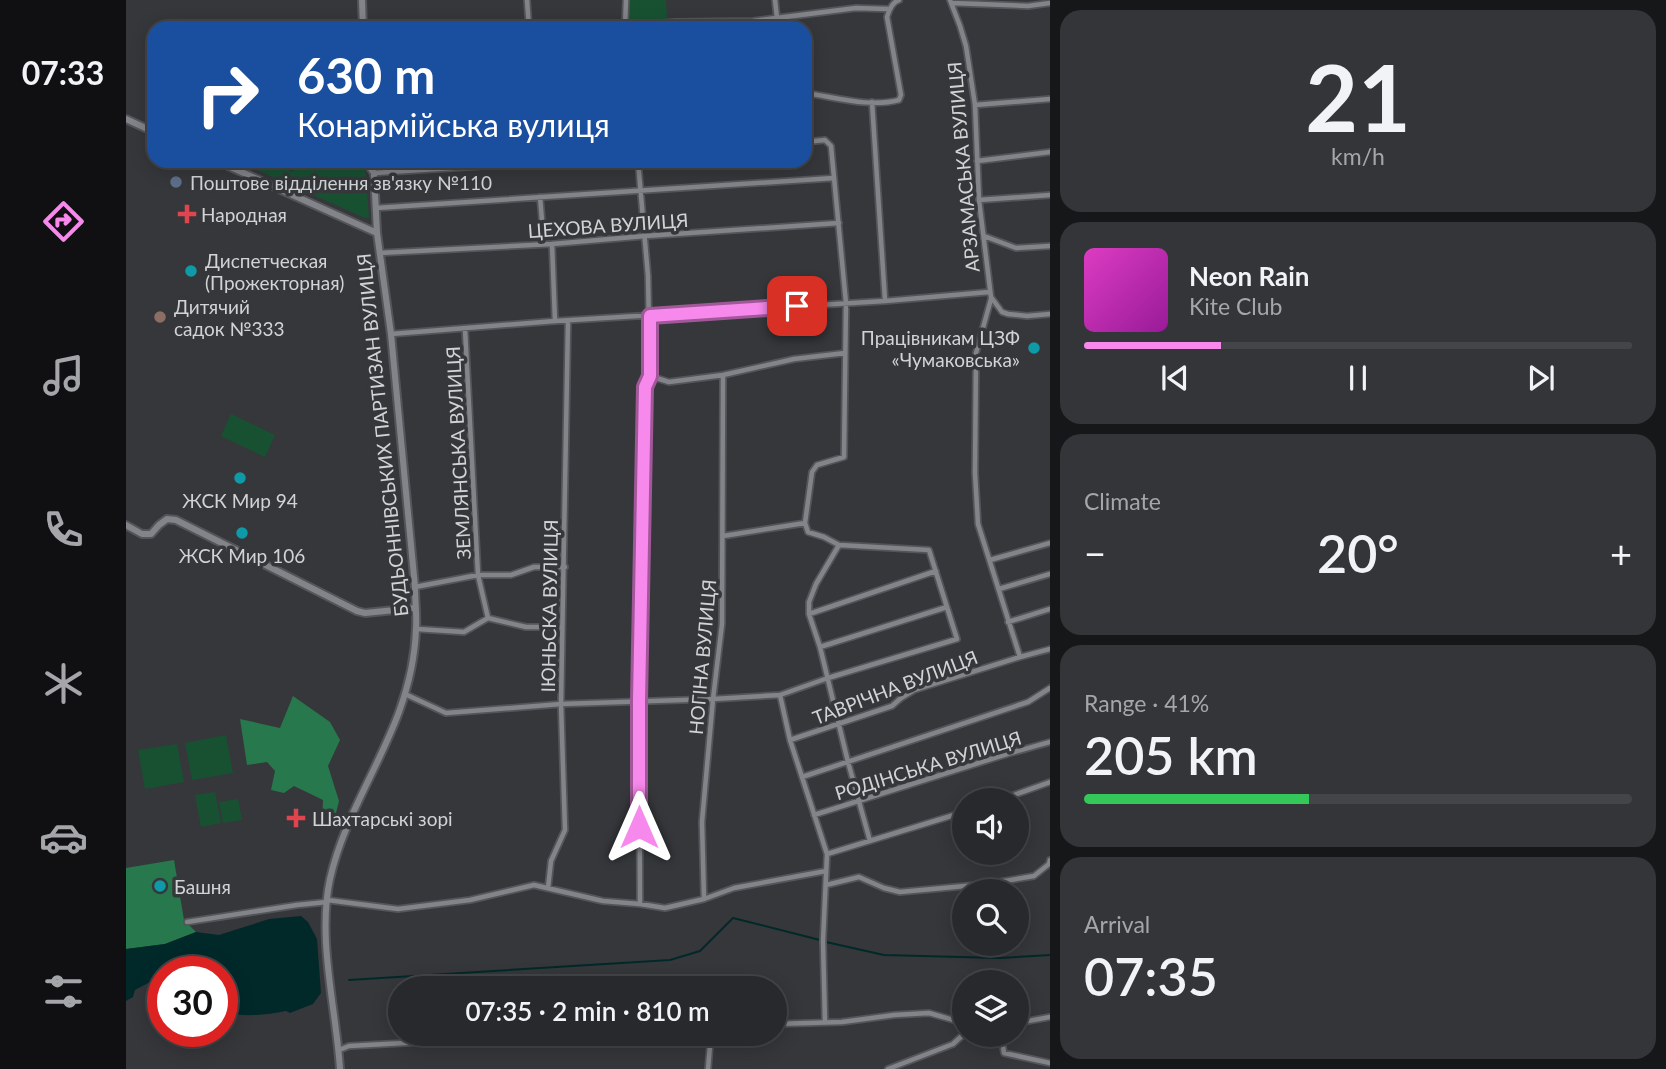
<!DOCTYPE html>
<meta charset="utf-8">
<style>
body{margin:0;font-family:Lato,sans-serif;background:#343538;color:#f1f3f6;height:100vh;display:flex;flex-direction:column;font-size:26px;white-space:nowrap}
*{box-sizing:border-box;margin:0}
p{font-size:23px;color:#a5a6a9}
.icon{flex:none;width:38px;height:38px;fill:none;stroke:currentColor;stroke-width:2;stroke-linecap:round;stroke-linejoin:round}
.map{position:relative;flex:1;overflow:hidden}
.drawer{display:flex;flex-direction:column;gap:10px;padding:10px;background:#161718;width:616px}
.drawer>*{flex:none}
.guide{position:absolute;left:21px;top:21px;width:665px;height:147px;border-radius:21px;box-shadow:0 4px 18px #0003,0 0 0 2px #444548;background:#1a4fa0;color:#fff;overflow:hidden}
.tools{position:absolute;left:826px;top:788px;display:grid;gap:14px}
.tools a{display:grid;place-items:center;width:77px;height:77px;border-radius:50%;background:#28292c;box-shadow:0 4px 18px #0003,0 0 0 2px #444548;font-size:35px}
.speed{position:absolute;left:21px;top:956px;display:flex;gap:14px;font-size:35px;font-weight:700;text-align:center}
.speed>*{display:grid;place-content:center;width:91px;height:91px;border-radius:50%;background:#28292c;box-shadow:0 4px 18px #0003,0 0 0 2px #444548;line-height:1}
.speed .limit{border:10px solid #d22;background:#fff;color:#111}
.pin{position:absolute;display:grid;place-items:center;width:60px;height:60px;color:#fff;margin:-30px;border-radius:14px;box-shadow:0 4px 10px #0006}
.me{position:absolute;width:77px;margin:-38px;rotate:0deg;stroke-linejoin:round;filter:drop-shadow(0 0 5px #0008)}
.turn{display:flex;align-items:center;gap:24px;height:147px;padding:0 35px;font-size:32px}
.turn .icon{width:91px;height:91px;stroke-width:2.5}
.turn b{display:block;font-size:49px;line-height:60px}
.big{font-size:52px;font-weight:600;line-height:1.1}
.drawer .card{flex:1;display:flex;flex-direction:column;justify-content:center;gap:10px;min-width:0;padding:0 24px;border-radius:21px;background:#343538}
.drawer .dial{align-items:center;gap:0}
.dial b{font-size:91px;line-height:1}
.song{display:flex;align-items:center;gap:21px}
.cover{width:84px;height:84px;border-radius:10px;background:linear-gradient(135deg,hsl(310 70% 55%),hsl(300 70% 35%))}
.played{height:7px;border-radius:4px;background:linear-gradient(90deg,#f788ec 25%,#444548 25%)}
.keys{display:flex;justify-content:space-around;direction:ltr}
.heat{display:flex;justify-content:space-between;align-items:center;font-size:38px;direction:ltr}
.charge{height:10px;border-radius:5px;background:linear-gradient(90deg,#34c759 41%,#444548 0)}
.trip{position:absolute;left:262px;top:976px;width:399px;height:70px;border-radius:35px;background:#28292c;box-shadow:0 4px 18px #0003,0 0 0 2px #444548;font-weight:600;line-height:70px;text-align:center}
main{display:flex;flex:1;min-height:0}
.tab-bar{display:flex;flex-direction:column;width:126px;justify-content:space-around;align-items:center;background:#101012;color:#a5a6a9}
.tab-bar .icon{width:49px;height:49px}
.tab-bar .active{color:#f788ec}
.tab-bar b{font-size:32px;color:#f1f3f6}
.map>svg:first-child{display:block}
.green{fill:#185132}
.forest{fill:#27784c}
.water{fill:#02292a}
.lines{fill:none;stroke-linecap:round;stroke-linejoin:round}
.stream{stroke:#02292a;stroke-width:2}
.street-casing{stroke:#545558;stroke-width:8}
.secondary-casing{stroke:#545558;stroke-width:10}
.street{stroke:#838489;stroke-width:4.5}
.secondary{stroke:#838489;stroke-width:6}
.route-casing{stroke:#a15899;stroke-width:18}
.route{stroke:#f788ec;stroke-width:12}
.service-dot{fill:#5c6f8a;stroke:#36373b;stroke-width:2.5}
.health-dot{fill:#e0444e;stroke:#36373b;stroke-width:2.5}
.culture-dot{fill:#0f9aa8;stroke:#36373b;stroke-width:2.5}
.education-dot{fill:#8d6e63;stroke:#36373b;stroke-width:2.5}
.labels{text-anchor:middle;dominant-baseline:central;stroke-width:7;stroke-linejoin:round;paint-order:stroke}
.street-label{font-size:19px;fill:#d2d3d5;stroke:#36373b}
.poi-label{font-size:19px;fill:#d2d3d5;stroke:#36373b;text-anchor:start}
</style>
<main>
<nav class="tab-bar">
<b>07:33</b>
<svg class="icon active" aria-label="directions" viewBox="0 0 24 24"><path d="M12 3l9 9-9 9-9-9zM9 14v-3h6M13 9l2 2-2 2"/></svg>
<svg class="icon" aria-label="music" viewBox="0 0 24 24"><path d="M9 18V5l10-2v13"/><circle cx="6" cy="18" r="3"/><circle cx="16" cy="16" r="3"/></svg>
<svg class="icon" aria-label="phone" viewBox="0 0 24 24"><path d="M5 4h4l2 5-3 2q2 4 5 5l2-3 5 2v4C11 20 4 13 5 4z"/></svg>
<svg class="icon" aria-label="climate" viewBox="0 0 24 24"><path d="M12 3v18M4 7l16 10M4 17L20 7"/></svg>
<svg class="icon" aria-label="car" viewBox="0 0 24 24"><path d="M5 17H2v-5l4-1 3-4h7l3 4 3 1v5h-3M9 17h6M6 11h13"/><circle cx="7" cy="17" r="2"/><circle cx="17" cy="17" r="2"/></svg>
<svg class="icon" aria-label="filters" viewBox="0 0 24 24"><path d="M4 7h16M4 17h16"/><circle cx="9" cy="7" r="2"/><circle cx="15" cy="17" r="2"/></svg>
</nav>
<div class="map">
<svg width="924" height="1069" viewBox="0 0 924 1069">
<rect width="100%" height="100%" fill="#36373b"/>
<path class="green" d="M503,0H540L541,19L538,21L503,24Z
M111,161H142L167,172L172,161H239L243,217L239,218Z
M105,414L149,435L139,457L95,436Z
M100,735L107,773L66,780L59,743Z
M51,744L58,782L19,789L12,750Z
M89,792L95,823L75,827L69,795Z
M112,799L116,820L97,823L93,802Z"/>
<path class="forest" d="M167,696L204,722L214,740L202,766L213,801L207,825L196,822L197,800L168,786L158,793L145,790L149,771L141,762L121,765L114,719L154,728Z
M48,860L58,920L70,932L39,944L0,949V868Z"/>
<path class="water" d="M175,916L182,922L191,939L195,993L187,1004L164,1013L160,1011C139,1015 117,1018 96,1011V971H37V982L26,981L9,990L7,997L0,1001V949L39,944L70,932L93,935L143,919Z"/>
<g class="lines">
<path class="stream" d="M700,942L758,955L873,958L924,955
M223,980L544,960L574,951L607,918L694,940"/>
<defs>
<path id="street" d="M401,0L403,28
M649,0L651,18L655,20L656,28
M824,0L834,26L840,46L849,105L853,200L865,297L876,312L882,314L901,316L924,314
M826,3L902,6L924,3
M499,27L500,0
M432,28L499,26L549,22L627,21L730,8L763,9
M679,93C709,97 743,108 773,100L775,95L761,17C763,10 766,2 773,0
M746,102L759,300
M849,105L924,99
M512,161L522,276L524,376L519,386L513,701L514,904
M851,161L924,152
M248,173L437,161
M414,197L418,244
M853,200L924,195
M250,208L708,178
M858,236L890,248L924,246
M426,244L429,321
M253,253L426,244L519,236L713,223
M865,299L850,353L849,473L852,524L894,657
M339,329L352,575L362,618
M265,334L429,321L759,301L863,292
M524,376L543,382L597,375L668,359L719,353
M679,523L686,472L691,465L718,457L720,303L705,146L699,140L679,142
M713,545L690,584L683,602V614L694,647L722,762L744,841
M864,560L924,543
M289,587L352,575H385L408,567H439
M873,589L924,574
M683,614L810,571
M882,622L924,609
M291,629L338,632L362,618L400,627H436
M694,647L821,607
M279,694L320,713L435,704L587,699L654,695L702,678L831,639L803,550L713,545L698,537L682,532L679,523L597,536
M654,695L664,740L701,854L697,941L699,1022
M664,740L766,706L775,698L788,690L894,657L924,649
M676,777L902,702L924,688
M874,800L924,782
M688,815L881,754L924,742
M701,854L838,812
M700,885L733,877L758,888L774,892L861,884L908,876L923,864L924,860
M422,888L425,861L439,830L435,704L442,321
M578,899L576,822L587,699L596,624L597,375
M201,900L272,909L344,900L408,885L477,901L514,904L539,908L578,899L608,888L700,871
M61,922L171,905L201,902
M587,989V986
M891,1023L924,1017
M649,1024L716,1022L768,1015L803,1013L838,1023
M875,1034L878,1053L924,1063
M213,1050L223,1046L442,1034
M582,1069L585,1034
M762,1069L827,1044L838,1034"/>
<path id="secondary" d="M236,0L237,28
M0,119L28,132
M91,161L251,233
M0,525L16,534H25L33,525L41,519L50,520L231,611L239,613L289,608
M214,1069C210,1008 191,939 204,879C217,820 252,769 273,712C282,687 289,657 290,629C291,616 289,601 289,587L265,334L251,233L248,173L245,169V161"/>
</defs>
<use href="#street" class="street-casing"/>
<use href="#secondary" class="secondary-casing"/>
<use href="#street" class="street"/>
<use href="#secondary" class="secondary"/>
</g>
<g class="lines">
<defs>
<path id="route" d="M513,827V701L519,387L524,376V316L671,306"/>
</defs>
<use href="#route" class="route-casing"/>
<use href="#route" class="route"/>
</g>
<circle class="service-dot" cx="50" cy="182" r="7"/>
<g class="health-dot">
<path d="M57.5 203.5h7v7h7v7h-7v7h-7v-7h-7v-7h7z"/>
<path d="M166.5 807.5h7v7h7v7h-7v7h-7v-7h-7v-7h7z"/>
</g>
<g class="culture-dot">
<circle cx="65" cy="271" r="7"/>
<circle cx="908" cy="348" r="7"/>
<circle cx="114" cy="478" r="7"/>
<circle cx="116" cy="533" r="7"/>
<circle cx="34" cy="886" r="7"/>
</g>
<circle class="education-dot" cx="34" cy="317" r="7"/>
<g class="labels">
<g class="street-label">
<text transform="translate(837 167) rotate(-95)">АРЗАМАСЬКА ВУЛИЦЯ</text>
<text transform="translate(482 225) rotate(-4)">ЦЕХОВА ВУЛИЦЯ</text>
<text transform="translate(256 435) rotate(-96)">БУДЬОННІВСЬКИХ ПАРТИЗАН ВУЛИЦЯ</text>
<text transform="translate(332 453) rotate(-93)">ЗЕМЛЯНСЬКА ВУЛИЦЯ</text>
<text transform="translate(423 606) rotate(-89)">IЮНЬСКА ВУЛИЦЯ</text>
<text transform="translate(576 657) rotate(-85)">НОГІНА ВУЛИЦЯ</text>
<text transform="translate(769 687) rotate(-21)">ТАВРІЧНА ВУЛИЦЯ</text>
<text transform="translate(802 765) rotate(-17)">РОДІНСЬКА ВУЛИЦЯ</text>
</g>
<g class="poi-label">
<text x="64" y="182">Поштове відділення зв'язку №110</text>
<text x="75" y="214">Народная</text>
<text x="79" y="260">Диспетческая<tspan x="79" dy="22">(Прожекторная)</tspan></text>
<text x="48" y="306">Дитячий<tspan x="48" dy="22">садок №333</tspan></text>
<text x="894" y="337" text-anchor="end">Працівникам ЦЗФ<tspan x="894" dy="22">«Чумаковська»</tspan></text>
<text x="114" y="500" text-anchor="middle">ЖСК Мир 94</text>
<text x="116" y="555" text-anchor="middle">ЖСК Мир 106</text>
<text x="186" y="818">Шахтарські зорі</text>
<text x="48" y="886">Башня</text>
</g>
</g>
</svg>
<div class="tools">
<a><svg class="icon" aria-label="sound" viewBox="0 0 24 24"><path d="M4 9h4l5-4v14l-5-4H4zM17 9q2 3 0 6"/></svg></a>
<a><svg class="icon" aria-label="search" viewBox="0 0 24 24"><circle cx="10" cy="10" r="6"/><path d="M15 15l6 6"/></svg></a>
<a><svg class="icon" aria-label="layers" viewBox="0 0 24 24"><path d="M12 4l9 5-9 5-9-5zM3 14l9 5 9-5"/></svg></a>
</div>
<div class="speed"><div class="limit">30</div></div>
<div class="pin" style="left:671px;top:306px;background:#d93025"><svg class="icon" aria-label="arrive" viewBox="0 0 24 24"><path d="M6 21V4h12l-3 4 3 4H6"/></svg></div>
<svg class="me" style="left:513px;top:827px" viewBox="-20 -20 40 40"><path d="M0-17L14 15 0 8-14 15z" fill="#f788ec" stroke="#fff" stroke-width="4"/></svg>
<div class="trip">07:35 · 2 min · 810 m</div>
<div class="guide">
<div class="turn"><svg class="icon" aria-label="right" viewBox="0 0 24 24"><path d="M7 20v-9h11M14 6l5 5-5 5"/></svg><div><b>630 m</b>Конармійська вулиця</div></div>
</div>
</div>
<section class="drawer">
<div class="card dial"><b>21</b><p>km/h</p></div>
<div class="card">
<div class="song"><i class="cover"></i><div><b>Neon Rain</b><p>Kite Club</p></div></div>
<div class="played"></div>
<div class="keys"><svg class="icon" aria-label="previous" viewBox="0 0 24 24"><path d="M18 5L8 12l10 7zM5 5v14"/></svg><svg class="icon" aria-label="pause" viewBox="0 0 24 24"><path d="M8 5v14M16 5v14"/></svg><svg class="icon" aria-label="next" viewBox="0 0 24 24"><path d="M6 5l10 7-10 7zM19 5v14"/></svg></div>
</div>
<div class="card"><p>Climate</p>
<div class="heat"><a>−</a><b class="big">20°</b><a>+</a></div>
</div>
<div class="card"><p>Range · 41%</p><b class="big">205 km</b><div class="charge"></div></div>
<div class="card"><p>Arrival</p><b class="big">07:35</b></div>
</section>
</main>
